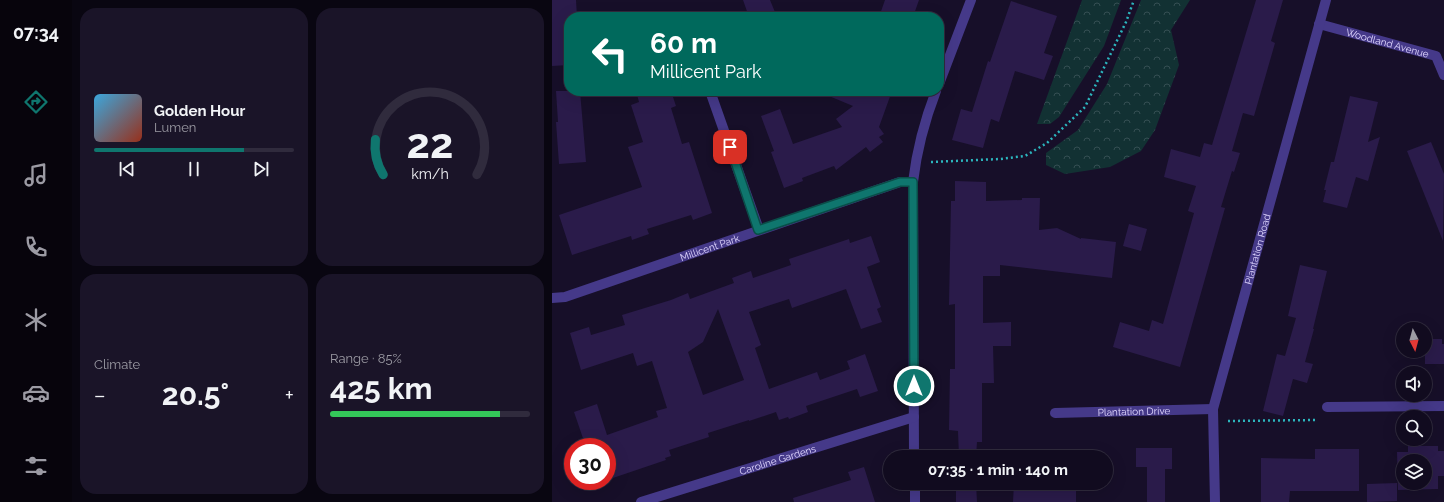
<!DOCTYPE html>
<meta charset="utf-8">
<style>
body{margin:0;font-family:Raleway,sans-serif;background:#1a1428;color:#f1f3f6;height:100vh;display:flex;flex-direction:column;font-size:15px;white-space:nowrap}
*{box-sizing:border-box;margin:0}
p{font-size:13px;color:#9c9ba4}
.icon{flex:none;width:22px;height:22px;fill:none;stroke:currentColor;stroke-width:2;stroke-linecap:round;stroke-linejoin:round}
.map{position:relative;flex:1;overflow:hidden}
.side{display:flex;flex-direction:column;gap:8px;padding:8px;background:#090611;width:480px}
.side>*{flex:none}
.top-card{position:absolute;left:12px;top:12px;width:380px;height:84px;border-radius:16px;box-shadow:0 4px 16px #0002,0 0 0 1px #302b3d;background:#00695c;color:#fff;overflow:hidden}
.needle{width:26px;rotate:174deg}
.tools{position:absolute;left:844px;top:322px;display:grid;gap:8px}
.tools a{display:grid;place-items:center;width:36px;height:36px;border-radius:50%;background:#110b1f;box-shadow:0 4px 16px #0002,0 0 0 1px #302b3d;font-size:20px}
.speed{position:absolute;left:12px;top:438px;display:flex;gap:8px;font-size:20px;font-weight:700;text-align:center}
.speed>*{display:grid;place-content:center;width:52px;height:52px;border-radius:50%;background:#110b1f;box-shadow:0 4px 16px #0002,0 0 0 1px #302b3d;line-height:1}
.speed .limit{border:6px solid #d22;background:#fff;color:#111}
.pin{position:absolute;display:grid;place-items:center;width:34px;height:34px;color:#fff;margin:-17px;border-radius:8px;box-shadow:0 2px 6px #0006}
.me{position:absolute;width:44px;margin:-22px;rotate:0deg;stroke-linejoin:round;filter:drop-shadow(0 0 3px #0008)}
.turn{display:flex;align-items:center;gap:14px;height:84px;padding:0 20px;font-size:18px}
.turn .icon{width:52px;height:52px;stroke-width:2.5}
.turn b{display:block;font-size:28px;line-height:34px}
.big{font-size:30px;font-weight:700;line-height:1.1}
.side .card{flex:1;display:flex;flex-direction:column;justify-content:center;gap:6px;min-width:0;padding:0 14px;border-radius:16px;background:#1a1428}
.side .dial{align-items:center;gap:0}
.dial svg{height:104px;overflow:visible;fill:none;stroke:#302b3d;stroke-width:7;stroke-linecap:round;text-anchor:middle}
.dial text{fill:#f1f3f6;stroke:none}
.song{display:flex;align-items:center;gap:12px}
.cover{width:48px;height:48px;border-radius:6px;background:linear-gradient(135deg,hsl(200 70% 55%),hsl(10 70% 35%))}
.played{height:4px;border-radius:2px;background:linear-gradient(90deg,#0f766e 75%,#302b3d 75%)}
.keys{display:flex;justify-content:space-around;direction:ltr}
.heat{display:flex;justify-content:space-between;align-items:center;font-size:22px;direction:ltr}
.charge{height:6px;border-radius:3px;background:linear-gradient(90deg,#34c759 85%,#302b3d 0)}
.side .tiles{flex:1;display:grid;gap:8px;grid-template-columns:repeat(2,1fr)}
.trip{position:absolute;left:331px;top:450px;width:230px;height:40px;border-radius:20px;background:#110b1f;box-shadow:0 4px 16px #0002,0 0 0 1px #302b3d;font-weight:700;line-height:40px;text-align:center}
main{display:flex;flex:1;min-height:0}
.tabs{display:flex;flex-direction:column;width:72px;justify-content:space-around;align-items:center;background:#07040c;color:#9c9ba4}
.tabs .icon{width:28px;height:28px}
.tabs .active{color:#0f766e}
.tabs b{font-size:18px;color:#f1f3f6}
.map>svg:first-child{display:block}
.forest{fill:url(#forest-crowns)}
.building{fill:#2a1b4a;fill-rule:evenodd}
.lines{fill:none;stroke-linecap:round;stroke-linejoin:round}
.path{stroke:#2cb6be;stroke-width:2.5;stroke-dasharray:2 3;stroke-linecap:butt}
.street{stroke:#453989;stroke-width:10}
.route-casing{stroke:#0a4d48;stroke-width:10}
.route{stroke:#0f766e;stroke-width:7}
.labels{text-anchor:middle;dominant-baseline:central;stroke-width:4;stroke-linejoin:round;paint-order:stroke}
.street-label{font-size:10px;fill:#e0d7ff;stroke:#170f29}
</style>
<main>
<nav class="tabs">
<b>07:34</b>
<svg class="icon active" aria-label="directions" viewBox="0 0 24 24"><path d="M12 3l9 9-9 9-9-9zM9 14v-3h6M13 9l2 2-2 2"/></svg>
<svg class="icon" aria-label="music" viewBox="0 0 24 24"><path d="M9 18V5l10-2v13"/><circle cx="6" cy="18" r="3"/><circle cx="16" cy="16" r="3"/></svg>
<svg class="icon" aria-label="phone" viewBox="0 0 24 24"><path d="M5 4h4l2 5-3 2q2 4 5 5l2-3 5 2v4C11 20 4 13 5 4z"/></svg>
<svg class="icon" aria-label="climate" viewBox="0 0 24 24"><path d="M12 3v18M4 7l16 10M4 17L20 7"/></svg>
<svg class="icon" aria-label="car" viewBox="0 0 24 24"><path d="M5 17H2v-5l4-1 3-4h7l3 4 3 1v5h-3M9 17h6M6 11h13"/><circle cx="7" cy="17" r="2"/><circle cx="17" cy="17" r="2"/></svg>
<svg class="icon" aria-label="filters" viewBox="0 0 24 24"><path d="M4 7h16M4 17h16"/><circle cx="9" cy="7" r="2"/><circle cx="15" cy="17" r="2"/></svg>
</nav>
<section class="side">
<div class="tiles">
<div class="card">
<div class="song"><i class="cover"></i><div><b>Golden Hour</b><p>Lumen</p></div></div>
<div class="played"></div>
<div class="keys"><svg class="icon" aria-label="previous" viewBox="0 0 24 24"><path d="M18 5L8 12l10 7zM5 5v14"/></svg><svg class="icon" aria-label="pause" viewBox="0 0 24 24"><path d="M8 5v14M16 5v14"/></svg><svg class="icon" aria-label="next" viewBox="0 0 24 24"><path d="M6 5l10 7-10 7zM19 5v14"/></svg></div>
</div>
<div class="card dial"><svg viewBox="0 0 100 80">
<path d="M14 69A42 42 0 1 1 86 69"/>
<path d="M14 69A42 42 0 0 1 8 42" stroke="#0f766e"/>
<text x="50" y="56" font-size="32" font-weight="700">22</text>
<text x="50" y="72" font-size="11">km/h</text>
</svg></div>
<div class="card"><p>Climate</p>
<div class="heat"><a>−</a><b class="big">20.5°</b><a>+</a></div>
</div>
<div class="card"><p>Range · 85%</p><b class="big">425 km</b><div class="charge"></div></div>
</div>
</section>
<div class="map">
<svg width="892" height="502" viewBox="0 0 892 502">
<defs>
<pattern id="forest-crowns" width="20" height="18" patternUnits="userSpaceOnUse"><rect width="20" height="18" fill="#123133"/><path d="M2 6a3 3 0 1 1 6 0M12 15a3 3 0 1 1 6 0" fill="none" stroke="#344e52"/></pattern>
</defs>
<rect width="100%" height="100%" fill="#170f29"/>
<path class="forest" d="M530,0H569L552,46L507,117L498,124H485Z
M589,0H638L619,30L627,65L603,130L589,151L558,167L513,174L494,165V153L526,130L555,84Z"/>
<path class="building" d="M0,0H24L25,17H17V65L0,66Z
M191,0H218L225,17H197Z
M333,0H367L361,17H327Z
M704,0H731L719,41L723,43L702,116L691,113L680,151L688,153L682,172L680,171L669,207L673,208L628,367L561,347L568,322L597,331L600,320L611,324L642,213L636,211L644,186L612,177L619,149L648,157L652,143L660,145Z
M459,1L505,16L492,53L501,56L492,80L463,71L447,122L439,119L431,148L400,140L409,109L420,112L436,61L438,62Z
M4,91H28L34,162L7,164L4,122H6Z
M84,91H119L124,106L119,108L130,144L137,142L160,213L141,220L139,215L95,229L97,234L80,240L79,236L20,255L7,215L90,187L76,147L91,142L79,105L87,102Z
M265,91H340L327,127L332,134L327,137L331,142L318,152L314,147L284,170L282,166L250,178L251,181L232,188L219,152L222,151L209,116L228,109L241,144L290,127L284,119L301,106Z
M798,96L826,102L816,142L828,137L816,181L804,177L795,208L771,202L774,190H772L779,162H782Z
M879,142L892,174L891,241L855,151Z
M403,181L434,182V201L470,200V198H488L487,230L505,228L529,239V238L564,242L560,278L448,265V276H431V323L459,322V346H441L442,383H430V442H425L424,457H407L406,431L397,430L398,369H403V304L397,305L399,201H403Z
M577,224L595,229L589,251L571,246Z
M319,236L328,262L315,267L329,307L325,309L330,322L309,329L294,289L240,308L237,299L197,312L209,345L203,348L217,389L265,372L268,380L298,369L295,361L313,354L326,391L308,397L305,389L254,406L256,412L237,419L236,417L227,420L224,412L197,421V420L156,433L157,437L117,450L119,456L113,458L114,460L55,480V447H34L22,412L45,404L55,435L106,417L104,411L115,408L100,361L85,366L81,353L29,370L18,333L37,327L39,335L73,325L70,315L119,300L136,293L138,299L182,283L180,278L199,271L201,278L239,265L237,259L297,239L298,243ZM166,309L192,380L151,395L136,352L151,342Z
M748,265L775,271L761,329H762L753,362L761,364L755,383L741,379L731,416L711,411L725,354L733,356L744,318L736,316Z
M873,339H890V344H892V364H873Z
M856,446H886V451H892V476H886V489L846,490L845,452H856ZM851,461H873V483H851Z
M584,448H620V469H613V502H595V467H584Z
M763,449H807V491H738L737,502H709V458L763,459Z
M312,467L323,502H242L241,498L299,480L296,472Z
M404,483H424L425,502H404Z
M462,483H524V502H461Z
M845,483V501L815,502V484Z"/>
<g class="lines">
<path class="path" d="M379,162L448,159L473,156L495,143L533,107L574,22L582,0
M676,421L765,420"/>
<g class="street">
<path id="s1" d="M767,24L884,56L892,75"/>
<path d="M387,84L419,0"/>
<path d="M158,91L207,230"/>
<path id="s2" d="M0,298L13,297L348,182H361"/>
<path d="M775,407L892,406"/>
<path id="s3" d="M503,413L661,409"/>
<path d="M362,457L361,182C365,148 372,122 384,91"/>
<path d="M363,483V502"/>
<path id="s4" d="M89,502L362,417"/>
<path id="s5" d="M663,502L661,409L774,0"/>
</g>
</g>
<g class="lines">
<defs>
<path id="route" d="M178,147L206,230L348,182H361L362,386"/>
</defs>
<use href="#route" class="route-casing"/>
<use href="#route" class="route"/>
</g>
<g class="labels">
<g class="street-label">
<text stroke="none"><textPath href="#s1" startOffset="71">Woodland Avenue</textPath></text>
<text stroke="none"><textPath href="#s2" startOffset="166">Millicent Park</textPath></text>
<text stroke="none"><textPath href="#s5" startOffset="259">Plantation Road</textPath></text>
<text stroke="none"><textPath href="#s3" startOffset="79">Plantation Drive</textPath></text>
<text stroke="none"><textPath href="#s4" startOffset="143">Caroline Gardens</textPath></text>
</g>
</g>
</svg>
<div class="tools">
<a><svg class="needle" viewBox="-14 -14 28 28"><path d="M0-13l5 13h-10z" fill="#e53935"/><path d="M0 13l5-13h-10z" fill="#9c9ba4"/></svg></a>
<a><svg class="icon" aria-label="sound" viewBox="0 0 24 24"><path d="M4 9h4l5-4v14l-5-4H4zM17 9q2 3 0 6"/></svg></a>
<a><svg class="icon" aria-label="search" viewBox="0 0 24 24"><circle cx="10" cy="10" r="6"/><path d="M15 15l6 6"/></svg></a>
<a><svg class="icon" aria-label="layers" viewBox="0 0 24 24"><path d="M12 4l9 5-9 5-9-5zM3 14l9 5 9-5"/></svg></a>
</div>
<div class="speed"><div class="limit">30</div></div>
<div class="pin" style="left:178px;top:147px;background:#d93025"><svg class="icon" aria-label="arrive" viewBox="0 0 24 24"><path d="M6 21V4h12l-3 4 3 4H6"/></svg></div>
<svg class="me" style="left:362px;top:386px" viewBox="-20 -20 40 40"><circle r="17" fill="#0f766e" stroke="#fff" stroke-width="3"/><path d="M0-11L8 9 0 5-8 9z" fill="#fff"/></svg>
<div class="trip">07:35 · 1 min · 140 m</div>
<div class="top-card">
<div class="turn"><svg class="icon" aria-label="left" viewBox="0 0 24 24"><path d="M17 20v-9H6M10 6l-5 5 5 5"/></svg><div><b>60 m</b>Millicent Park</div></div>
</div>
</div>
</main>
